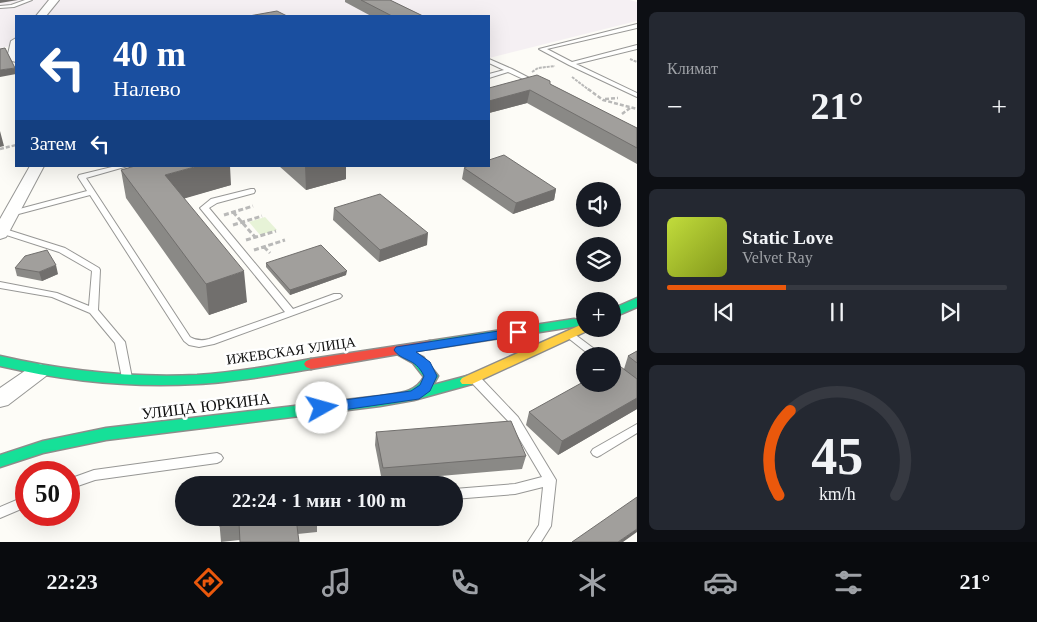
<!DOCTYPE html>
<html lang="ru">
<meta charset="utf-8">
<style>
body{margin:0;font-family:"Times New Roman",serif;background:#242831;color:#f1f3f6;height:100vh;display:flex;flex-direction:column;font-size:19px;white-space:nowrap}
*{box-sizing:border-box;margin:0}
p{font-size:16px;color:#9ea1a6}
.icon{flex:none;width:28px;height:28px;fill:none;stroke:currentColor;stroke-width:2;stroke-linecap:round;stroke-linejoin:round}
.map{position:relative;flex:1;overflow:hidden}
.panel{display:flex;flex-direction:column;gap:12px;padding:12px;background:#0d0f14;width:400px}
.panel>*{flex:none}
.banner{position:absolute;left:15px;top:15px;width:475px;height:152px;border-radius:0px;box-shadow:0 5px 20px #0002;background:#1a4fa0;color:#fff;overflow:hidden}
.fabs{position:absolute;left:576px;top:182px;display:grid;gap:10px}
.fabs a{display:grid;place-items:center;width:45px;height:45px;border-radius:50%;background:#171b24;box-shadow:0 5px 20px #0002;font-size:25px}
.speed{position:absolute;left:15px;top:461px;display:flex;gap:10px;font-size:25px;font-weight:700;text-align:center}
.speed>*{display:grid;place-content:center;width:65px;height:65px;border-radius:50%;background:#171b24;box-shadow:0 5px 20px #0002;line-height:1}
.speed .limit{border:8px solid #d22;background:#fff;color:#111}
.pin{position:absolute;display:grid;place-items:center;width:42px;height:42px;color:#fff;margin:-21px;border-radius:10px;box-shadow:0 2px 8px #0006}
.me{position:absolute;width:55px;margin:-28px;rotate:83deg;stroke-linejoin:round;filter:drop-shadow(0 0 4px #0008)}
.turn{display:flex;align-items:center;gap:18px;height:105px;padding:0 15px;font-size:22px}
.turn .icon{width:65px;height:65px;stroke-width:2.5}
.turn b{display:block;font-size:35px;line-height:42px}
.then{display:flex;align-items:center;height:48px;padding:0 15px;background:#0003;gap:10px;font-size:19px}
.big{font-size:38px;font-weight:800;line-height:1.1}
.panel .tile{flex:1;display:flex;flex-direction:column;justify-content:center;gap:8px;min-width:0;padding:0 18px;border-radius:8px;background:#242831}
.panel .dial{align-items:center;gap:0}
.dial svg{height:130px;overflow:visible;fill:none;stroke:#363941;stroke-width:7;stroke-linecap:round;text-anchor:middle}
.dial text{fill:#f1f3f6;stroke:none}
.song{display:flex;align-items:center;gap:15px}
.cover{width:60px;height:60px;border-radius:8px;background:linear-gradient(135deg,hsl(70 70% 55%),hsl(70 70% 35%))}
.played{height:5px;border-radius:2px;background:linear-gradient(90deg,#ea580c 35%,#363941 35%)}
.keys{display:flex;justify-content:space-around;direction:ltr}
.heat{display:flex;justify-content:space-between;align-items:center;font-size:28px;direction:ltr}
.trip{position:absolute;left:175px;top:476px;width:288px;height:50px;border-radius:25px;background:#171b24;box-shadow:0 5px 20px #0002;font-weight:800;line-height:50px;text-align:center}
.tabs{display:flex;height:80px;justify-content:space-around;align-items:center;background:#090b0e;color:#9ea1a6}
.tabs .icon{width:35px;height:35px}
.tabs .current{color:#ea580c}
.tabs b{font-size:22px;color:#f1f3f6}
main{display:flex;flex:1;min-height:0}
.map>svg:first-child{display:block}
.industrial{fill:#f5f0f3}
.green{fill:#e7f3d7}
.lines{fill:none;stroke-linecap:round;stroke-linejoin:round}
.lane-casing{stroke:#979795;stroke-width:2}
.street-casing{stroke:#979795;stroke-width:2}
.fast-casing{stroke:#8e8d8b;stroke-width:3}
.slow-casing{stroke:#8e8d8b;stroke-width:3}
.jam-casing{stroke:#8e8d8b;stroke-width:3}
.path-far2{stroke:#b9b9b8;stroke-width:2;stroke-dasharray:3 1;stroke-linecap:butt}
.path-far1{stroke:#b9b9b8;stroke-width:2.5;stroke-dasharray:4 2;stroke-linecap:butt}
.path{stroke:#b9b9b8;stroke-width:3;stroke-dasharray:5 2.5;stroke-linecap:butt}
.lane{fill:#fffffe;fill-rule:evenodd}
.street{fill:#fffffe;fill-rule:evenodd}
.fast{fill:#16e098;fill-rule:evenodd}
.slow{fill:#ffcf43;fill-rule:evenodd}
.jam{fill:#f24e42;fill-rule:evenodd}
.wall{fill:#8a8986}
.shaded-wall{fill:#716f6d}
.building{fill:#a19f9c;stroke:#716f6d}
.route{fill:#1a73e8;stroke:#114b97}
.labels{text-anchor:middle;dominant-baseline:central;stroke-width:5;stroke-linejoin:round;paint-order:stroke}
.street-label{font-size:14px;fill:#111;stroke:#fff}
.near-street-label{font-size:16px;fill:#111;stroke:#fff}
</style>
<main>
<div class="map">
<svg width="637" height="542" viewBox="0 0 637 542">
<rect width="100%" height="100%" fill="#fdfcf7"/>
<path class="industrial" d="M0,0H630L637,2V21L489,58V16H16V45L0,48Z"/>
<path class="green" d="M265,217L277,230L260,235L249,222Z"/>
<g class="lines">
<defs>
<path id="lane" d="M25,0H32L14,7L0,8V6L11,5Z
M637,24V28L547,49L572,62L637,45V49L576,64L637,93V97L569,65L539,49Z
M489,59L512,69L539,83L534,84L508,72L489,78V74L504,70L489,63Z
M116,166H128L86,178L190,337C197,341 202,341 209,339L285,312L200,208L211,199L251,189H254L255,191L254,193L217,203L209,208L293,309L334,294H340L342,296L340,298L214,344L199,347L189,345L184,341L90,195L11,216L7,214L8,212L87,191L78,177L79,175Z
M0,229H5L65,248L99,268L100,270L98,310L125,342L132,378L131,381H123L122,378L115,343L90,313L52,297L0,288V282L57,293L89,306L92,271L59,252L0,233Z
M570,332L573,333L601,354L602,356H591L567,337L565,335L567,333Z
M475,375L479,376L518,417L556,480L551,526L541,542H528L539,525L543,487L515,494L454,499V489L515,484L542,477L510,423L471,382L470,379L471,376Z
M637,424V433L601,455L597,457L593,455L591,452L593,449Z
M217,453L221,455L223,458L221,461L217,463L95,480L69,489V479L94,470Z
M26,496V507L0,518V507Z"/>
<path id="street" d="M49,0H59L46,16H36Z
M16,38V62L12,61L8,54L11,41Z
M30,166H44L8,234L6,237L0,239V219Z
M39,364L46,366L49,371L46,376L8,405L0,407V388L32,366Z"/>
<path id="fast" d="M637,298V307L612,318V309Z
M574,319L578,320L580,323L578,326L430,349L426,348L424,345L426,342L430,341Z
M400,346L423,357L438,376L433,385L467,376L472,378L474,381L472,384L414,400L380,406L106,440L43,453L0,467V455L43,441L106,428L380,396C397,393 415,394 424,377L413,363L395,353L394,350L395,347Z
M0,356C65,371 131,378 197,375C236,372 273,366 311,359L316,361L318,364L316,367L311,369C273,375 236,382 197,384C131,388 65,381 0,366Z"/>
<path id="slow" d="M585,323V329L589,330L472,384H462L460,381L462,378Z"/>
<path id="jam" d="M430,341L434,342L436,345L434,348L311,369L306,367L304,364L306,361L311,359Z"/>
</defs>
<use href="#lane" class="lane-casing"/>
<use href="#street" class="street-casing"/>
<use href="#fast" class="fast-casing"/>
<use href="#slow" class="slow-casing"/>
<use href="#jam" class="jam-casing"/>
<path class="path-far2" d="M630,59L637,62
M532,72L538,68L555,66
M572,77L589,90"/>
<path class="path-far1" d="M588,89L603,100L637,109
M605,99L618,98
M622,114L630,108
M0,149L16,145"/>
<path class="path" d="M233,212L255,237
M224,215L253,206
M233,225L262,216
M246,240L276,231
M264,247L270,253
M254,250L285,240"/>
<use href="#lane" class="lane"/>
<use href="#street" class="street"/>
<use href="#fast" class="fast"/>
<use href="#slow" class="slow"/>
<use href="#jam" class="jam"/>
</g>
<path class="wall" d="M345,0H390L423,16H371L345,2Z
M550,84L637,128V164L527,103L489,113V88Z
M279,166H346V179L306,190Z
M464,168L556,189L554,200L513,214L462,179Z
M121,170L231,185L184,198L247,302L209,315L126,198Z
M334,208L427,245L379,262L333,220Z
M266,263L346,275L290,295L266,267Z
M15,268L58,274L42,281L17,276Z
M637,351V409L558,455L526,425L529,412L624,369L628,356Z
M376,432L526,456L522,469L382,481L375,445Z
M219,518H317V532L221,542Z"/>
<path class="shaded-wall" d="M0,0H18L0,3Z
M15,68L16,74L0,77V70Z
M530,90L527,103L489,113V101Z
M0,131L4,146L0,147Z
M198,166H230L231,185L169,203L165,175Z
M305,166H346V179L306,190Z
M556,189L554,200L513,214L516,203Z
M428,233L427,245L379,262L380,250Z
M56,265L58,274L42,281L39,272Z
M244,271L247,302L209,315L206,284Z
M347,271L346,275L290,295V290Z
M637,398V409L558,455L562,441Z
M637,529V532L623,542H618Z"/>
<path class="building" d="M361,0H390L423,16H392Z
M277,11L287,16H249Z
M5,48L15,68L0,70V49Z
M537,75L550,81V84L637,128V148L530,90L489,101V88Z
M504,155L556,189L516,203L464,168L468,166H489V160Z
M135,166H198L165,175L244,271L206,284L121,170Z
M380,194L428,233L380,250L334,208Z
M321,245L347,271L290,290L266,263Z
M47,250L56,265L39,272L15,268L25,256Z
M637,351V363L628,356Z
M617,364L637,379V398L562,441L529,412L585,381V384H612V366Z
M511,421L526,456L383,468L376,432Z
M311,481L312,485H277Z
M637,497V529L618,542H572Z
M219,518H296L299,542H240L239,523L219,526Z"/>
<path class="route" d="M518,328L522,329L524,332L522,335L416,352L430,362L437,376L430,391L419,399L322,413L318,412L315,408L318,404L322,403L411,391L420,385L424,376C415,357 402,362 394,350L396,347Z"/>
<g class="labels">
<g class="street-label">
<text transform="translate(291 351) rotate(-8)">ИЖЕВСКАЯ УЛИЦА</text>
</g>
<g class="near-street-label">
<text transform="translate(206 406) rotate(-7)">УЛИЦА ЮРКИНА</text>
</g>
</g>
</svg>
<div class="fabs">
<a><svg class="icon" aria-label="sound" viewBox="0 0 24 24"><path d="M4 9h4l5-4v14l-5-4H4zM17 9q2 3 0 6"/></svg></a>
<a><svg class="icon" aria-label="layers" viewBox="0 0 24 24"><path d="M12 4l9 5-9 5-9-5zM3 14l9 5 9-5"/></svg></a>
<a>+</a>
<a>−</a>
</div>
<div class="speed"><div class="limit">50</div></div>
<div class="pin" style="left:518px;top:332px;background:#d93025"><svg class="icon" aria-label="arrive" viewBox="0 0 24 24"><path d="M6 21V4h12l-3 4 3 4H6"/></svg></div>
<svg class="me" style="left:322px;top:408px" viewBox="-20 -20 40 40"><circle r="19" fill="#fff"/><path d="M0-13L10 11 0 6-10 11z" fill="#1a73e8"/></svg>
<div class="trip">22:24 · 1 мин · 100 m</div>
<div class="banner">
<div class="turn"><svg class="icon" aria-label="left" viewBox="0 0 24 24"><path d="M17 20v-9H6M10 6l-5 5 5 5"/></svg><div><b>40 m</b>Налево</div></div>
<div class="then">Затем<svg class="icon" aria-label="left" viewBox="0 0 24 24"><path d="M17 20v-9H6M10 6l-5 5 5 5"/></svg></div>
</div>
</div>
<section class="panel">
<div class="tile"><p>Климат</p>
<div class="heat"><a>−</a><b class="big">21°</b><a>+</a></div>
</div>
<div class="tile">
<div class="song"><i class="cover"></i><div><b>Static Love</b><p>Velvet Ray</p></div></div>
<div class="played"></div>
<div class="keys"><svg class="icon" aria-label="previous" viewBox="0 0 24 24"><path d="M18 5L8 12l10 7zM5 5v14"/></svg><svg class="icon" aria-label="pause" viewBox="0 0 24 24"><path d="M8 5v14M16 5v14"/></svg><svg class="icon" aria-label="next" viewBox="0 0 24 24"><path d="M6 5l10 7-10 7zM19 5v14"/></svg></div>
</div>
<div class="tile dial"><svg viewBox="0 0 100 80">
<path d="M14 69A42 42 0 1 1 86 69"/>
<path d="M14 69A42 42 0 0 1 21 17" stroke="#ea580c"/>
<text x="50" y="56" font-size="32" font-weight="700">45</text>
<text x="50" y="72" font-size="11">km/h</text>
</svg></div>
</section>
</main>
<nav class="tabs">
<b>22:23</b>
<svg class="icon current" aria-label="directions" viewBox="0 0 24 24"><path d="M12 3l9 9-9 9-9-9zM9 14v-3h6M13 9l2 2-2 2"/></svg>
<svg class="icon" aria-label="music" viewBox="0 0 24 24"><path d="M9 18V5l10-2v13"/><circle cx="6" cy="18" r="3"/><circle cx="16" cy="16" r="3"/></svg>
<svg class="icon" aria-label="phone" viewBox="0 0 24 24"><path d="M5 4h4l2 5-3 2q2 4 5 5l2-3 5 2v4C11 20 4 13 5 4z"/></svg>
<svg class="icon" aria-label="climate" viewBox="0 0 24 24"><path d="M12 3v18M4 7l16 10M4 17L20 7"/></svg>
<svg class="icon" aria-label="car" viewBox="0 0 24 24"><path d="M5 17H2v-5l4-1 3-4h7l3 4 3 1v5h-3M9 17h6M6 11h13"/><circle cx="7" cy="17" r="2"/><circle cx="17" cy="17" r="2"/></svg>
<svg class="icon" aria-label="filters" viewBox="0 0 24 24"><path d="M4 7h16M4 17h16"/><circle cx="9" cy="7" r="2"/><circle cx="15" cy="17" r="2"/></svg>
<b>21°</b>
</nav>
